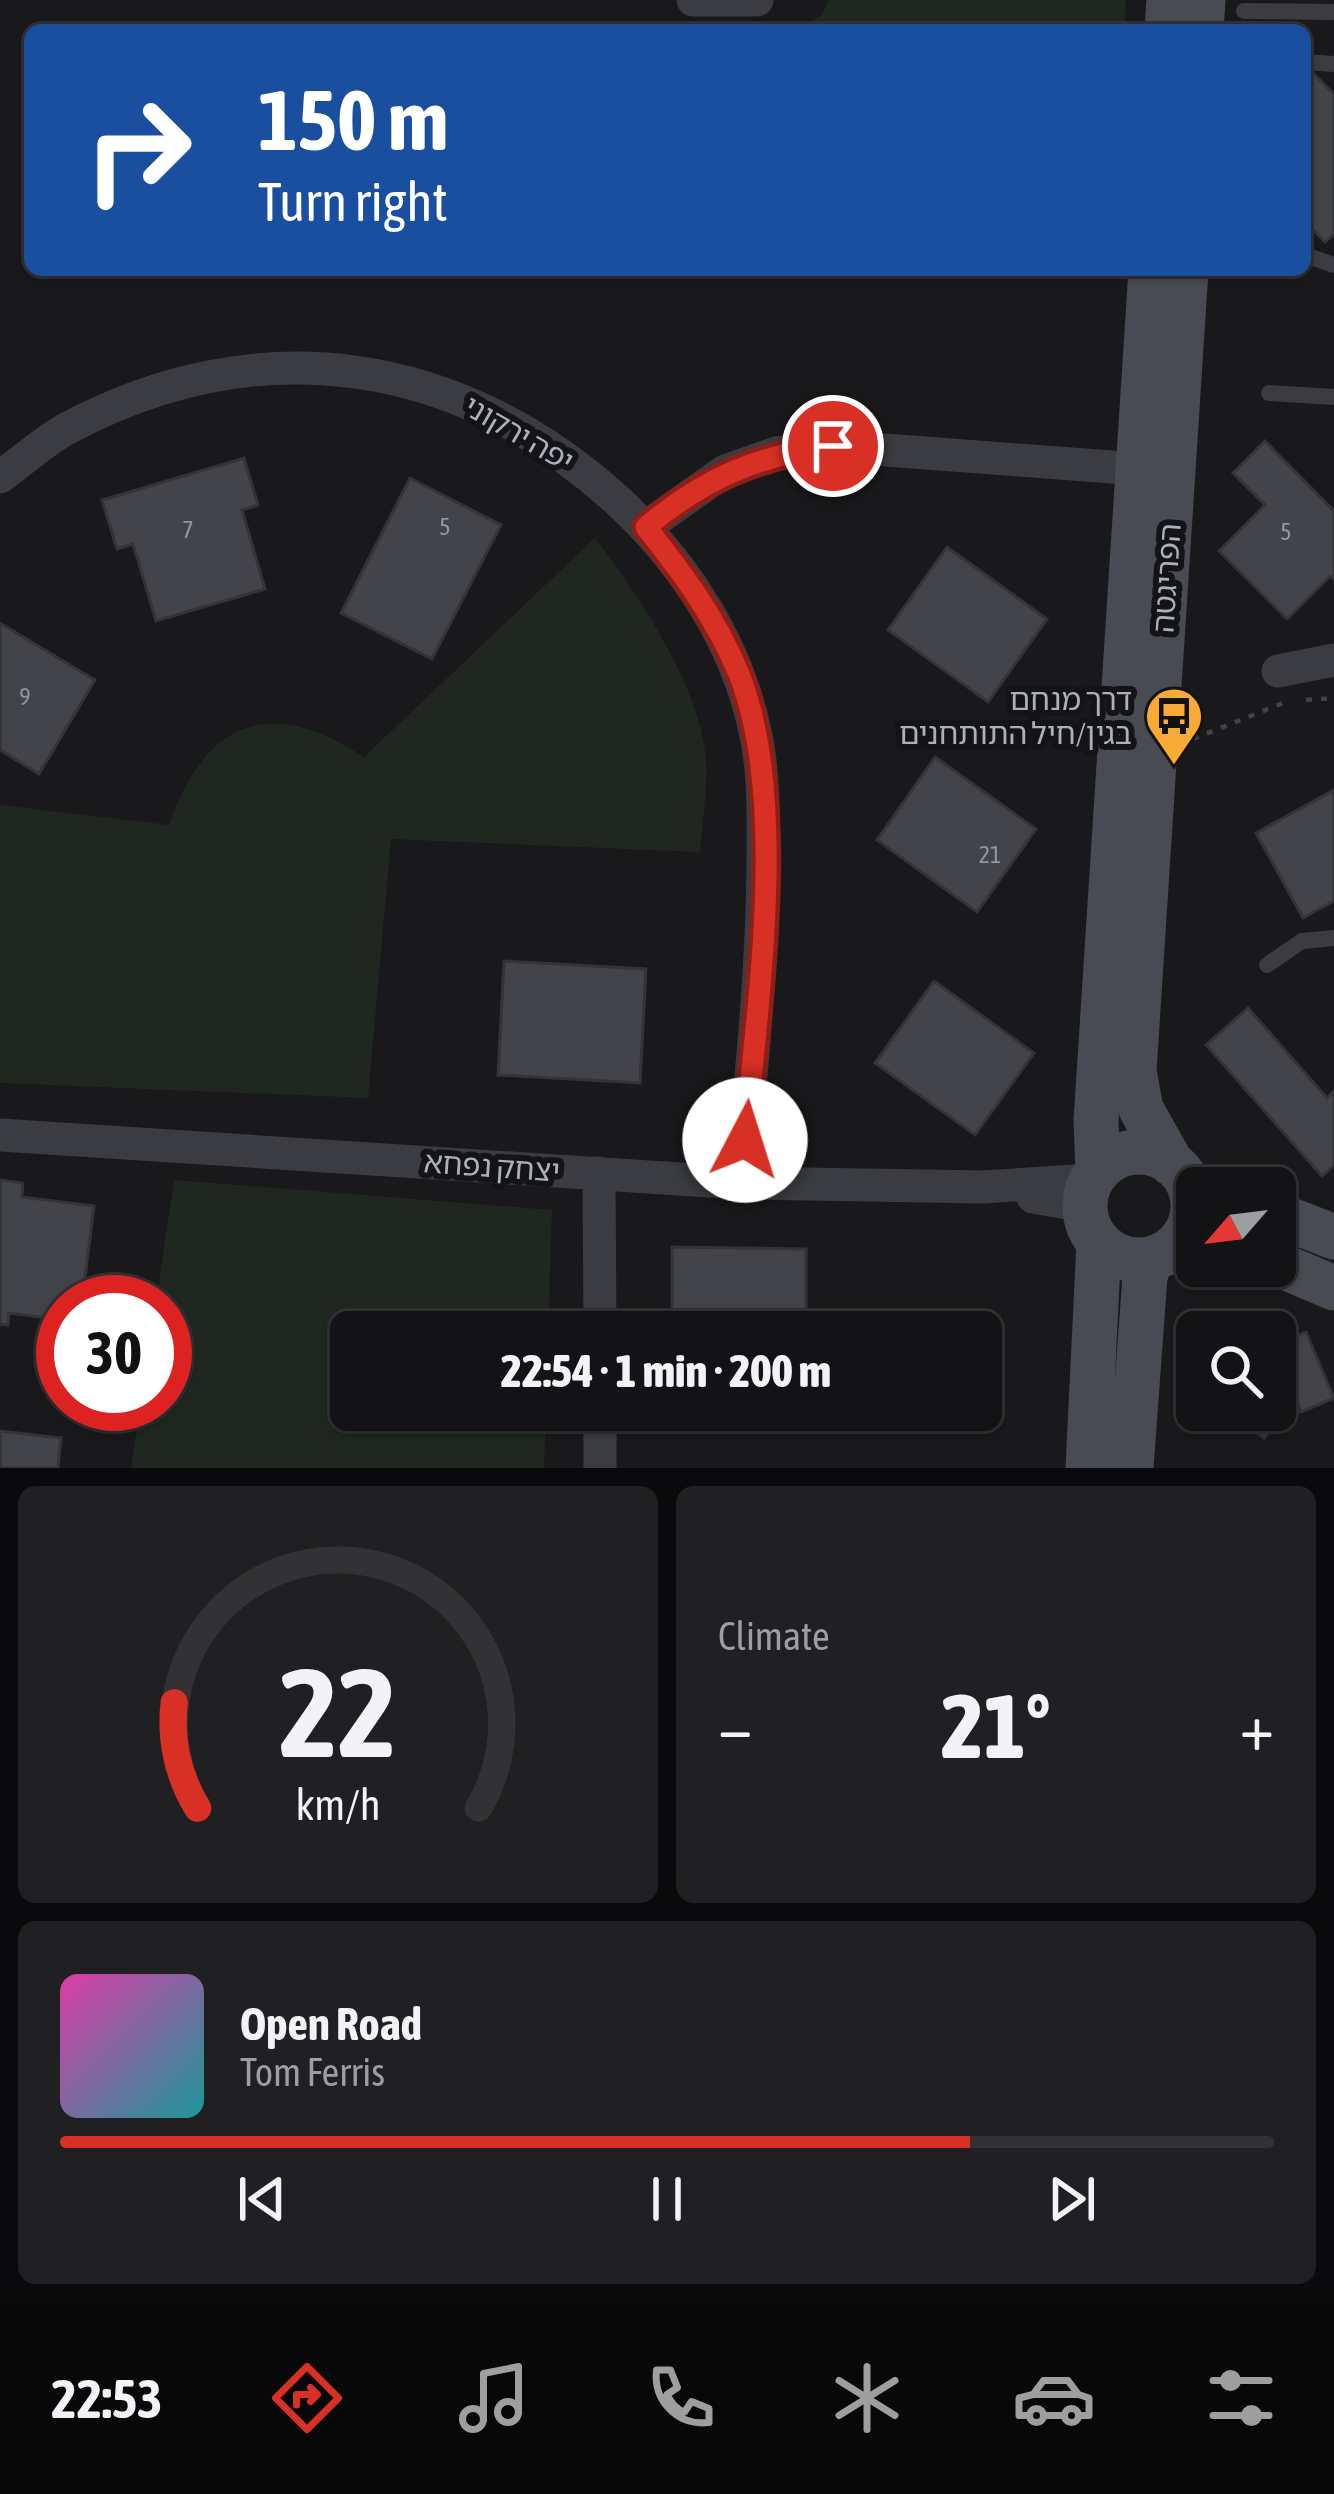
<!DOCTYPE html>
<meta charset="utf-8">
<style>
body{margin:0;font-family:"Asap Condensed","Noto Sans Hebrew",sans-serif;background:#202022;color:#f1f3f6;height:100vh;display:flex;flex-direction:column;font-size:45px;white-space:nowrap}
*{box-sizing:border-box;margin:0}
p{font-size:39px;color:#9d9ea0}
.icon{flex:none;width:66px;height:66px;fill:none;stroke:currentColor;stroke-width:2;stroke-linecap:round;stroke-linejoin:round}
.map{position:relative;height:1468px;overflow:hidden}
.panel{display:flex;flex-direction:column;gap:18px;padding:18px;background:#0a0a0c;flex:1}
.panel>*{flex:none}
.hud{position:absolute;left:24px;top:24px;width:1287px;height:252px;border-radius:18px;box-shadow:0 3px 9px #0004,0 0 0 3px #323234;background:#1a4fa0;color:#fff;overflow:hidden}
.needle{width:78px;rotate:242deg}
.tools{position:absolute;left:1176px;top:1167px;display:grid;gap:24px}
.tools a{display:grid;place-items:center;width:120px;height:120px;border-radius:18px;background:#131315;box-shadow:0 3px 9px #0004,0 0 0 3px #323234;font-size:60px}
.speed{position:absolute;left:36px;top:1275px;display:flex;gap:24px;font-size:60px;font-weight:700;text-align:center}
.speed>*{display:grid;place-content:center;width:156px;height:156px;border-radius:50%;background:#131315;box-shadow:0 3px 9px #0004,0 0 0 3px #323234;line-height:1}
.speed .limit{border:18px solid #d22;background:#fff;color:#111}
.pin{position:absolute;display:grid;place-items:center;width:102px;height:102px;color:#fff;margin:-51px;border:6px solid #fff;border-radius:50%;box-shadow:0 3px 12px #0007}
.me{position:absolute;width:132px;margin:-66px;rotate:5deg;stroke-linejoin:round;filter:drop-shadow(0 0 9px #0008)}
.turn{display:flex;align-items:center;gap:42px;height:252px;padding:0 36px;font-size:54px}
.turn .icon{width:156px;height:156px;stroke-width:2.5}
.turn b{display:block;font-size:84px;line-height:102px}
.big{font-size:90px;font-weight:800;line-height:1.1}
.panel .tile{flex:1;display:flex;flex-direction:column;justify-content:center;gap:18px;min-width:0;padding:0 42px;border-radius:18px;background:#202022}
.panel .dial{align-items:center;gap:0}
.dial svg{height:312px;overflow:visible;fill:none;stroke:#323234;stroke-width:7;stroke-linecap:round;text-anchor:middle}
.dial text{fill:#f1f3f6;stroke:none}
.song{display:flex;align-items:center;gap:36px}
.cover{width:144px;height:144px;border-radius:18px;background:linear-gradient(135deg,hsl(320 70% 55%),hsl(180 70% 35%))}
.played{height:12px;border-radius:6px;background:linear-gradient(90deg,#d93025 75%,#323234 75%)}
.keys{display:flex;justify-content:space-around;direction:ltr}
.heat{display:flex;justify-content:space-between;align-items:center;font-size:66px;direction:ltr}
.panel .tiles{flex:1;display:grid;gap:18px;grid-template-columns:1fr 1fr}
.tile:last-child{grid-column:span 2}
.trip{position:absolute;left:330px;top:1311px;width:672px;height:120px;border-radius:18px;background:#131315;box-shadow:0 3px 9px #0004,0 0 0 3px #323234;font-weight:800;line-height:120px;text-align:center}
.dock{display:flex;height:192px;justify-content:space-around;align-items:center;background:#080808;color:#9d9ea0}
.dock .icon{width:84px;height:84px}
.dock .selected{color:#d93025}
.dock b{font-size:54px;color:#f1f3f6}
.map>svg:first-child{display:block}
.green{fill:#1f2720}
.building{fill:#434449;stroke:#333338;stroke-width:3}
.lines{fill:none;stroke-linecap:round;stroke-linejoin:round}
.path{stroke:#404348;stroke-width:4.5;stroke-dasharray:6 9;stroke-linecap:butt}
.lane{stroke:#3a3c41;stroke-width:16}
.street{stroke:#3a3c41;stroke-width:33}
.secondary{stroke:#484b51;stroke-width:45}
.route-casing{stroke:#8d1f18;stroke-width:30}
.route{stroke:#d93025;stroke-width:21}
.labels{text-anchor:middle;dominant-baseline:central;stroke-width:12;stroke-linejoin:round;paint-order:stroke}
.number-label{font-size:24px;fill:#91969f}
.street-label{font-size:30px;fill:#abb1bc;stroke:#141417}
.poi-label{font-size:30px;fill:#abb1bc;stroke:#141417;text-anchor:end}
</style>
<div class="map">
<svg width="1334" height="1468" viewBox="0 0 1334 1468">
<rect width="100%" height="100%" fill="#19191c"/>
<path class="green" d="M829,0H1126L1124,30H794L822,15Z
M595,538C637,592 701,688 706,759C708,789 702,822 700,852L391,839L368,1098L0,1083V805L169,825C205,720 270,695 364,757Z
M174,1180L552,1210L548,1332H351V1410H546L544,1468H131L141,1404H165V1302H156Z"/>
<path class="building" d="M1305,65L1334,94V234L1325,242L1305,222Z
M1265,441L1334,511V579L1330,576L1287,619L1219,551L1265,505L1233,473Z
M244,458L258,505L242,510L265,589L156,621L133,544L117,549L102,500Z
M410,478L501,525L432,659L341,613Z
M947,547L1047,619L988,702L888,630Z
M0,623L95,680L39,774L0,750Z
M935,757L1036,829L977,912L877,840Z
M1334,790V901L1303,918L1256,833Z
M504,961L646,969L640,1083L498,1075Z
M934,981L1034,1053L975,1135L875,1063Z
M1248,1008L1327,1098L1334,1091V1165L1322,1176L1206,1045Z
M0,1180L23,1183L22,1197L94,1206L82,1302H63V1320L9,1313L8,1325L0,1324Z
M672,1247L806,1249V1332H672Z
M1306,1332L1334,1398L1301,1412L1275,1345Z
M1275,1403L1285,1412L1264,1438L1229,1410H1275Z
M0,1431L61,1438L58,1468H0Z"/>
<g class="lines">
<path class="path" d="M1306,700L1334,698
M1193,739L1283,703"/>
<path class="lane" d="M1244,11L1334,12
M1305,62L1334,64
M1305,255L1334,265
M1269,393L1334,397
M1267,965L1302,941L1334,938"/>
<path class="street" d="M693,0H757
M0,477C21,462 43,442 66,429C259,326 459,356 618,501C684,562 736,642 755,731C765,775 763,822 763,866C762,972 751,1077 741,1183
M646,527L725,471L776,453L833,446L1138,469
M1278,671L1334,660
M0,1135L741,1183L984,1187L1091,1180
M599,1173L600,1332
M1033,1197L1085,1206
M600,1468V1410"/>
<path class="secondary" d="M1167,30L1169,0
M1201,30L1203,0
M1085 1206a54 54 0 1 1 108 0a54 54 0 1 1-108 0Z
M1172,1164L1141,1109L1134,1071L1186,270
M1098,1170L1096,1121L1151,270
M1275,1214L1334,1237
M1275,1263L1334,1288
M1088,1468L1099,1243
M1131,1468L1145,1276L1151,1259"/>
</g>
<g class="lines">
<defs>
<path id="route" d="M745,1140C757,1006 789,800 739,674C716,618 683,574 646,527C705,478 758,455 833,446"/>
</defs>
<use href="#route" class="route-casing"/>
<use href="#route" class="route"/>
</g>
<defs>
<symbol id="bus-pin" viewBox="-11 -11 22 30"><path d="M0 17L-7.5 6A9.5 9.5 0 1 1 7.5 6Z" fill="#f9aa35" stroke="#141417"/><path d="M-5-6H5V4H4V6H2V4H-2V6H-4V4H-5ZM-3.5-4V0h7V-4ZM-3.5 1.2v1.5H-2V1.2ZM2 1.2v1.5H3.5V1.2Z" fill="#111"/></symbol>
</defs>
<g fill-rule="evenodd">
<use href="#bus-pin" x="1141" y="683" width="66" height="90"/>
</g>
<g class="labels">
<g class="number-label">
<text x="445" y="526">5</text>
<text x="188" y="529">7</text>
<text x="1286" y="531">5</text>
<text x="25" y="696">9</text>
<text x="990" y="854">21</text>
</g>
<g class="street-label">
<text transform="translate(519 433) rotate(30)">יפה ירקוני</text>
<text transform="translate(1166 578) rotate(-86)">הפריגטה</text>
<text transform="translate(492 1166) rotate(4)">יצחק נפחא</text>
</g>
<g class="poi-label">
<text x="1132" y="699">דרך מנחם<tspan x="1132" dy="34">בגין/חיל התותחנים</tspan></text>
</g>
</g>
</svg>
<div class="tools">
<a><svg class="needle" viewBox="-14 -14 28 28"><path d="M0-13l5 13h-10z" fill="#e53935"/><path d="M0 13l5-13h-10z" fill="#9d9ea0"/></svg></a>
<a><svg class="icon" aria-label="search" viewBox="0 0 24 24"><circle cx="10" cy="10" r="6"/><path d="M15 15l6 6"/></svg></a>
</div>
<div class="speed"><div class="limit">30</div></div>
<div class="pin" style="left:833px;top:446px;background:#d93025"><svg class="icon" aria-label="arrive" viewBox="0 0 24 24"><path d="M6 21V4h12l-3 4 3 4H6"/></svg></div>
<svg class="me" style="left:745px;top:1140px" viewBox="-20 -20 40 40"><circle r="19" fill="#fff"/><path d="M0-13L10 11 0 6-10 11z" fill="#d93025"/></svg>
<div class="trip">22:54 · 1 min · 200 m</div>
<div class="hud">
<div class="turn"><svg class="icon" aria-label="right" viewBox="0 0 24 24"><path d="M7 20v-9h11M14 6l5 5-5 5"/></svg><div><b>150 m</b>Turn right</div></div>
</div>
</div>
<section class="panel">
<div class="tiles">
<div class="tile dial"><svg viewBox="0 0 100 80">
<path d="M14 69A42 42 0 1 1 86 69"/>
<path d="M14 69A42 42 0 0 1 8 42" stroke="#d93025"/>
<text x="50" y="56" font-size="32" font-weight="700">22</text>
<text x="50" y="72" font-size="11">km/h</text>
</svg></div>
<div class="tile"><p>Climate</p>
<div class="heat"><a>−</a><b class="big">21°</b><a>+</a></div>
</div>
<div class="tile">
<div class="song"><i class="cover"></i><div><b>Open Road</b><p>Tom Ferris</p></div></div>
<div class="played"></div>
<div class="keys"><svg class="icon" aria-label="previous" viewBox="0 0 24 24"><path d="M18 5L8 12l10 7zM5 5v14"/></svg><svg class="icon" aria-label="pause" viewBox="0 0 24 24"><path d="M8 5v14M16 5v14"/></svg><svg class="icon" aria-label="next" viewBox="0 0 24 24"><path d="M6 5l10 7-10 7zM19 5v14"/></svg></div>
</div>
</div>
</section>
<nav class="dock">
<b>22:53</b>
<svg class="icon selected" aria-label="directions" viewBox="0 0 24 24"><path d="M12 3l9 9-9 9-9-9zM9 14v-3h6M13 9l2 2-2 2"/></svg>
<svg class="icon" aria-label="music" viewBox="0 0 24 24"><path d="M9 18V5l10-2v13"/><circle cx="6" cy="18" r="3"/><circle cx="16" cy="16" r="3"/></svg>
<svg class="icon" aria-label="phone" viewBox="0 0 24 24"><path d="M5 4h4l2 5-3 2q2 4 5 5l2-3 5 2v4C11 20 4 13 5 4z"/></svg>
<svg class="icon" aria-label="climate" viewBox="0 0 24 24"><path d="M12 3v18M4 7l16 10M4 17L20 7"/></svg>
<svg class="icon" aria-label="car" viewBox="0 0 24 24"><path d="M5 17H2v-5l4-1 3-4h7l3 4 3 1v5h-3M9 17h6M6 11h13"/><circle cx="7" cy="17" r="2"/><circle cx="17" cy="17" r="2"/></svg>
<svg class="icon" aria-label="filters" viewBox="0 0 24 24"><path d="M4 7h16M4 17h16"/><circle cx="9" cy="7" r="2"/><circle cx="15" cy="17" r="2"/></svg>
</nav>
